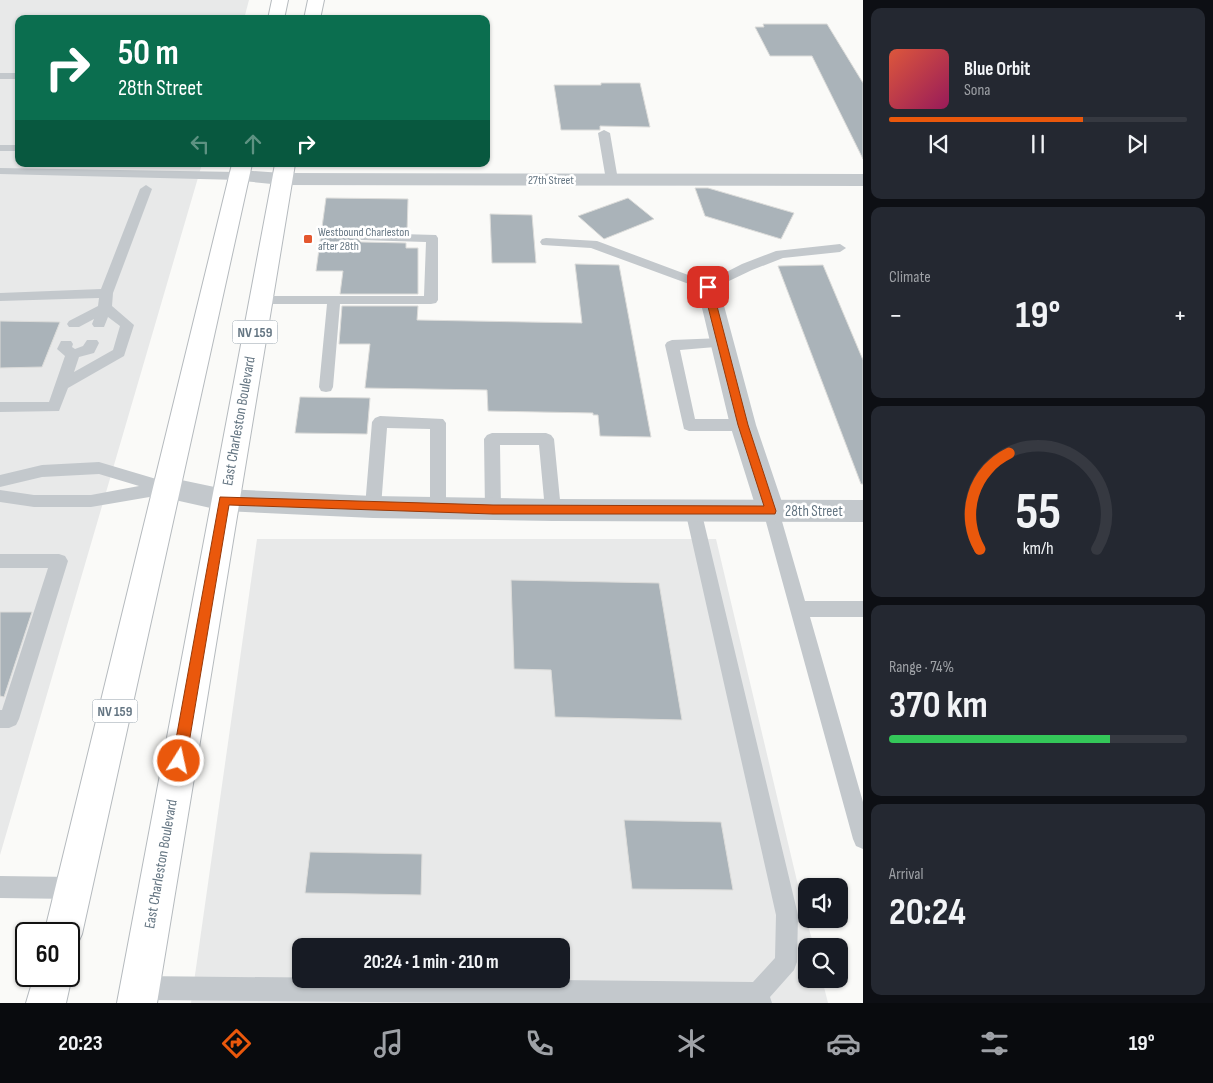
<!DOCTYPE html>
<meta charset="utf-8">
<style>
body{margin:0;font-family:"Sofia Sans Condensed",sans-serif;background:#242831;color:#f1f3f6;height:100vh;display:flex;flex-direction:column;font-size:19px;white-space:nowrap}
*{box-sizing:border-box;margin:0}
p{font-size:16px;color:#9ea1a6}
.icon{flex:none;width:28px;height:28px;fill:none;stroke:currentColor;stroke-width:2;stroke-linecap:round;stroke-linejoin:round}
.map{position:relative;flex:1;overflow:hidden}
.details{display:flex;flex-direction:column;gap:8px;padding:8px;background:#0d0f14;width:350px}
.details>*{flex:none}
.top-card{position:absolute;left:15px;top:15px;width:475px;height:152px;border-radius:10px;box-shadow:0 1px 4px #0004;background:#0b6e4f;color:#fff;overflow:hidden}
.controls{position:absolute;left:798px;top:878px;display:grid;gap:10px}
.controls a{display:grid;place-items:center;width:50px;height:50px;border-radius:10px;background:#171b24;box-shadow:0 1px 4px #0004;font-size:25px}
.speed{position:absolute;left:15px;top:922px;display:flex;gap:10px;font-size:25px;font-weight:700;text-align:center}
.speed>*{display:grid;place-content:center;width:65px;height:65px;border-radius:50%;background:#171b24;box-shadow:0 1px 4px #0004;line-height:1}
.speed .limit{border:2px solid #111;border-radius:8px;background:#fff;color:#111}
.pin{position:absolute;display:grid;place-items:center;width:42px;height:42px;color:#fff;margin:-21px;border-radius:10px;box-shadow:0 2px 8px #0006}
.me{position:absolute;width:55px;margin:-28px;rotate:10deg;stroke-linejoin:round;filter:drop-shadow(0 0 4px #0008)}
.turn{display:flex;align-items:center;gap:18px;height:105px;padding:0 20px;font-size:22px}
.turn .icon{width:65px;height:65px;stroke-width:2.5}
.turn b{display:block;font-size:35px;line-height:42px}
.lanes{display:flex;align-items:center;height:48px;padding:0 20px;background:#0003;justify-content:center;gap:25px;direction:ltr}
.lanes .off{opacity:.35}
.big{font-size:38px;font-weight:700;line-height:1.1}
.details .widget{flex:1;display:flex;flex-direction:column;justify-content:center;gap:8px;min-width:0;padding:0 18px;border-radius:10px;background:#242831}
.details .dial{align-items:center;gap:0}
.dial svg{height:130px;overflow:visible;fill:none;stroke:#363941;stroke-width:7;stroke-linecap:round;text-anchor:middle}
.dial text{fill:#f1f3f6;stroke:none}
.song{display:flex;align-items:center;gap:15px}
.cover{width:60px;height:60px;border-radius:8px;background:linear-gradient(135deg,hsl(10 70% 55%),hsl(330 70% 35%))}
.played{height:5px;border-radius:2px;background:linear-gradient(90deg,#ea580c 65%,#363941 65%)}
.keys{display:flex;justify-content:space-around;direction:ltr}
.heat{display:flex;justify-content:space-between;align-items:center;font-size:28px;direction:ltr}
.charge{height:8px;border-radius:4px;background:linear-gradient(90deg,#34c759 74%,#363941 0)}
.trip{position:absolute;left:292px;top:938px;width:278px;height:50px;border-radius:10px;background:#171b24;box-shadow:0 1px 4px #0004;font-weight:700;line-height:50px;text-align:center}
.tab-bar{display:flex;height:80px;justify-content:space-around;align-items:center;background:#090b0e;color:#9ea1a6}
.tab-bar .icon{width:35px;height:35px}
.tab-bar .current{color:#ea580c}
.tab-bar b{font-size:22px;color:#f1f3f6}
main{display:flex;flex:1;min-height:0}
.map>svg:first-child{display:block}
.built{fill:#e8e9e9;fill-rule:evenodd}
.building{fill:#aab3b9;stroke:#dcdcda}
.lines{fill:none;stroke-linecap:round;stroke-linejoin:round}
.primary-casing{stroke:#b5babe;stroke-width:2}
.service{fill:#c3c8cc;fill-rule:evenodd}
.minor{fill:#c3c8cc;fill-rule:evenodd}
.tertiary{fill:#c3c8cc;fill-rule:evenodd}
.primary{fill:#fff;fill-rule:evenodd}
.route{fill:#ea580c;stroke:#983908}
.poi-dot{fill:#e4572e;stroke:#fff;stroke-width:2}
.labels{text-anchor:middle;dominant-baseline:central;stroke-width:5;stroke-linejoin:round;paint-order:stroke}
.far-street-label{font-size:12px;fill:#657683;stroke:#fff}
.far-poi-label{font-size:12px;fill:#657683;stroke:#fff;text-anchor:start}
.shield{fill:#fff;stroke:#939fa8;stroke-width:1}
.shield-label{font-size:14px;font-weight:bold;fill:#657683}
.street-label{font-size:15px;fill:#657683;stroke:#fff}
</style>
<main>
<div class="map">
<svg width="863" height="1003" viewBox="0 0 863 1003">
<rect width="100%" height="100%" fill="#fafaf8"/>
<path class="built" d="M0,0H249L244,19H19V164H202L0,855Z
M257,539H716L806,919L814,946H806V979H822L828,1003H191ZM301,946H561V979H301Z"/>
<path class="building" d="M763,24H827L863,83V159L812,56H770L755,27H764Z
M601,83H640L650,127L600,126V130H561L554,85H601Z
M695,188H708L794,213L781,239L705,216Z
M326,198L408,199L407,232L365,231L359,233L357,238L361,242L406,243V248H418V294H340L343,271H316Z
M628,198L654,219L604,239L578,216Z
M490,214L532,215L536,263H492Z
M575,264L619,265L651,437L600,436L598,415H593V413L488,411L487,390L365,388L370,344H339L342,306H418L417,320L582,323Z
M823,265L863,360V484H861L778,266Z
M0,321L60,322L42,367L0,368Z
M300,397L370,398L367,434L295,433Z
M511,580L659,583L682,720L555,717L551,670L514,669Z
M0,612H32L4,697L0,696Z
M624,820L721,822L733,890L632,889Z
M310,852L422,854L421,895L305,893Z"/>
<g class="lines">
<defs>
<path id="primary" d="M272,0H288L284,19H268Z
M308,0H324L320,19H304Z
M232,164H252L82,934L76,947L69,951V934H44Z
M275,164H295L157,1003H117Z
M69,967L72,976L66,1003H26L34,976H69Z"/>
</defs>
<use href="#primary" class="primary-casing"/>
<path class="service" d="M0,73H19V79H0Z
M604,130L610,133L618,180L612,184L606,180L598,133Z
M0,145H19V151H0Z
M0,168L240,172L246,176L240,180L0,174Z
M146,185L152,189L113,293L112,306L134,325L124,356L68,388L59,411L0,412V402H49L65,356L57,349L61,341H71L73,344L72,347L75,349L83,346L87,340H97L99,343L94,353L79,357L74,372L113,350L120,326L108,317L104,327H94L92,324L94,319L79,327H69L67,324L69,321L98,306L99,298L0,301V293L101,289L140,189Z
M365,233L436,235L438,238V300L436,303L431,304H340L333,387L331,391L326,392L321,391L319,387L327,304H261L256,303L254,300L256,297L261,296H424L426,242L361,240L359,237L361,234Z
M546,238L597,241L707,282L742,264L776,251L840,244L846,248L840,252L783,258L752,270L708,291L591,248L542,245L540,242L542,239Z
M722,338L727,340L729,343L727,346L680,350L695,419H743L748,421L751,425L748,429L743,431H689L684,429L665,345L667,342L672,340Z
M380,416L443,419L446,423V508L444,513L438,515L432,513L430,508V429L387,428L381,507L379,512L373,514L367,512L365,507L372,422L375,418Z
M492,433H546L551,435L554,439L561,510L559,515L553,517L547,515L545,510L539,445H500L501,510L499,515L493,517L487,515L485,510L484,439L487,435Z
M99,462L173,484L175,488L173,492L167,494L91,507H34L0,502V490L34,495H91L139,486L99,474L42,477L0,487V475L42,465Z
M693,503L699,505L701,510L798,915L797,962L794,970L770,997L772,1003H494L140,1000L132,996L128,988L132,980L140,976L753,982L775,958L776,915L685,510L687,505Z
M771,504L777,506L779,511L805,601H863V617H810L863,802V849L856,846L853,839L763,511L765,506Z
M0,554H59L65,556L68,561L19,719L16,725L9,728H0V710H2L48,568H0Z
M0,876L73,877L81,880L84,888L81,896L73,899L0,898Z"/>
<path class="minor" d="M240,170L282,173L863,174V186L282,185L233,180L230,176L233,172Z
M708,280L716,282L719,287L756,425L785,511L781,519L771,522L761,519L757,511L730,425L697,287L700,282Z"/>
<path class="tertiary" d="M167,477L224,489L373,496L553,499L863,500V522L553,521L373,518L224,511L157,496L153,488L157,480Z"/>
<use href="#primary" class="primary"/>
</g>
<path class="route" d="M708,284L712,287L748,425L776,511L775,514H493L229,505L186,761L184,766L179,768L174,766L172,761L220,497L493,505L764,506L738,425L703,287Z"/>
<rect class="poi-dot" x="303" y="234" width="10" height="10" rx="2.5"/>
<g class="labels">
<g class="far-street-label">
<text x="551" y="180">27th Street</text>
</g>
<g class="far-poi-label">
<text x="318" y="232">Westbound Charleston<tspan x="318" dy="14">after 28th</tspan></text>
</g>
<g class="shield">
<rect x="232.5" y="320.5" width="45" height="23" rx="4"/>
<rect x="92.5" y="699.5" width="45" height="23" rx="4"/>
</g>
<g class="shield-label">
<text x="255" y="332">NV 159</text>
<text x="115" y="711">NV 159</text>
</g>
<g class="street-label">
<text transform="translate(239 421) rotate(-80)">East Charleston Boulevard</text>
<text x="814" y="511">28th Street</text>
<text transform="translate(161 864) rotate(-80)">East Charleston Boulevard</text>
</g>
</g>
</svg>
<div class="controls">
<a><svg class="icon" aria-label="sound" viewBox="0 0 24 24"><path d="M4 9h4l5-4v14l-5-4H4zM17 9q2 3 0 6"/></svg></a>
<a><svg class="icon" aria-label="search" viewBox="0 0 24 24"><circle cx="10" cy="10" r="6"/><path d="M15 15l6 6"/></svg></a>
</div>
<div class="speed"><div class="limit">60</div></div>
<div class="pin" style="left:708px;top:287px;background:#d93025"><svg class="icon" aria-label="arrive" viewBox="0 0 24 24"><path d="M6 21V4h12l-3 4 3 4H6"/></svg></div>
<svg class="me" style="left:179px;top:761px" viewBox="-20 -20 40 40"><circle r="17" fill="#ea580c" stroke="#fff" stroke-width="3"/><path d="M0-11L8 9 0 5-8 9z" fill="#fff"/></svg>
<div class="trip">20:24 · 1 min · 210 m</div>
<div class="top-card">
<div class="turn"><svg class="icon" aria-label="right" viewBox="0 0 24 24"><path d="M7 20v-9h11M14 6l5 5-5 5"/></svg><div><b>50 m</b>28th Street</div></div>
<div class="lanes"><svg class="icon off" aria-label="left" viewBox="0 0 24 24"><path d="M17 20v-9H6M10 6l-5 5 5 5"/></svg><svg class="icon off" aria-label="ahead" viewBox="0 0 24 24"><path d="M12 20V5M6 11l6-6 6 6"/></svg><svg class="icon" aria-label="right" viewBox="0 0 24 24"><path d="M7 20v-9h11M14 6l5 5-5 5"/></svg></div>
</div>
</div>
<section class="details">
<div class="widget">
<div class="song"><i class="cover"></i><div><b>Blue Orbit</b><p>Sona</p></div></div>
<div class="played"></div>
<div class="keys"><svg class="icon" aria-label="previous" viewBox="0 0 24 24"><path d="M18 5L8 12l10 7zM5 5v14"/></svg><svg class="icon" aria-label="pause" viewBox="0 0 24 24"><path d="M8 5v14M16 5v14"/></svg><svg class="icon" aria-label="next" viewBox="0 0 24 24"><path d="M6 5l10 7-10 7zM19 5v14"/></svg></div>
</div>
<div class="widget"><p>Climate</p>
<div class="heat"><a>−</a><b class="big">19°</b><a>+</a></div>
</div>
<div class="widget dial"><svg viewBox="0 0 100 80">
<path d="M14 69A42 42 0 1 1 86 69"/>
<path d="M14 69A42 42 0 0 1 32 10" stroke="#ea580c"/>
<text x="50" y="56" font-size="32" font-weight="700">55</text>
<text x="50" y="72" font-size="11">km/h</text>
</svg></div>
<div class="widget"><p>Range · 74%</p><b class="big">370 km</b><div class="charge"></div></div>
<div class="widget"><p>Arrival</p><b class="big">20:24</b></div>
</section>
</main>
<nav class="tab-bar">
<b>20:23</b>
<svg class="icon current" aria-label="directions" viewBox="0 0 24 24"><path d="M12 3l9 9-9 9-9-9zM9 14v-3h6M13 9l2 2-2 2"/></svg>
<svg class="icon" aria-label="music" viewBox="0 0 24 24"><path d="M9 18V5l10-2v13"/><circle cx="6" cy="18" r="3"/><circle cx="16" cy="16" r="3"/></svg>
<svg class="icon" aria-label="phone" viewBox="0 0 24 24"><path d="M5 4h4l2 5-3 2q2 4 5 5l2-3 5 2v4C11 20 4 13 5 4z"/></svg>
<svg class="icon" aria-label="climate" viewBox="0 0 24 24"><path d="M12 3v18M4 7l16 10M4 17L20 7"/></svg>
<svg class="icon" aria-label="car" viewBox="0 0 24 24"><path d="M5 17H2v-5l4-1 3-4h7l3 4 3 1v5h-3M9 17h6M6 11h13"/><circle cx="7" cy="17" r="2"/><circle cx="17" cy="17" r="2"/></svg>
<svg class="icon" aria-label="filters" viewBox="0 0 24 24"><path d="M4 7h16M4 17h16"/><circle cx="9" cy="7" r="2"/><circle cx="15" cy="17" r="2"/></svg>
<b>19°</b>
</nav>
